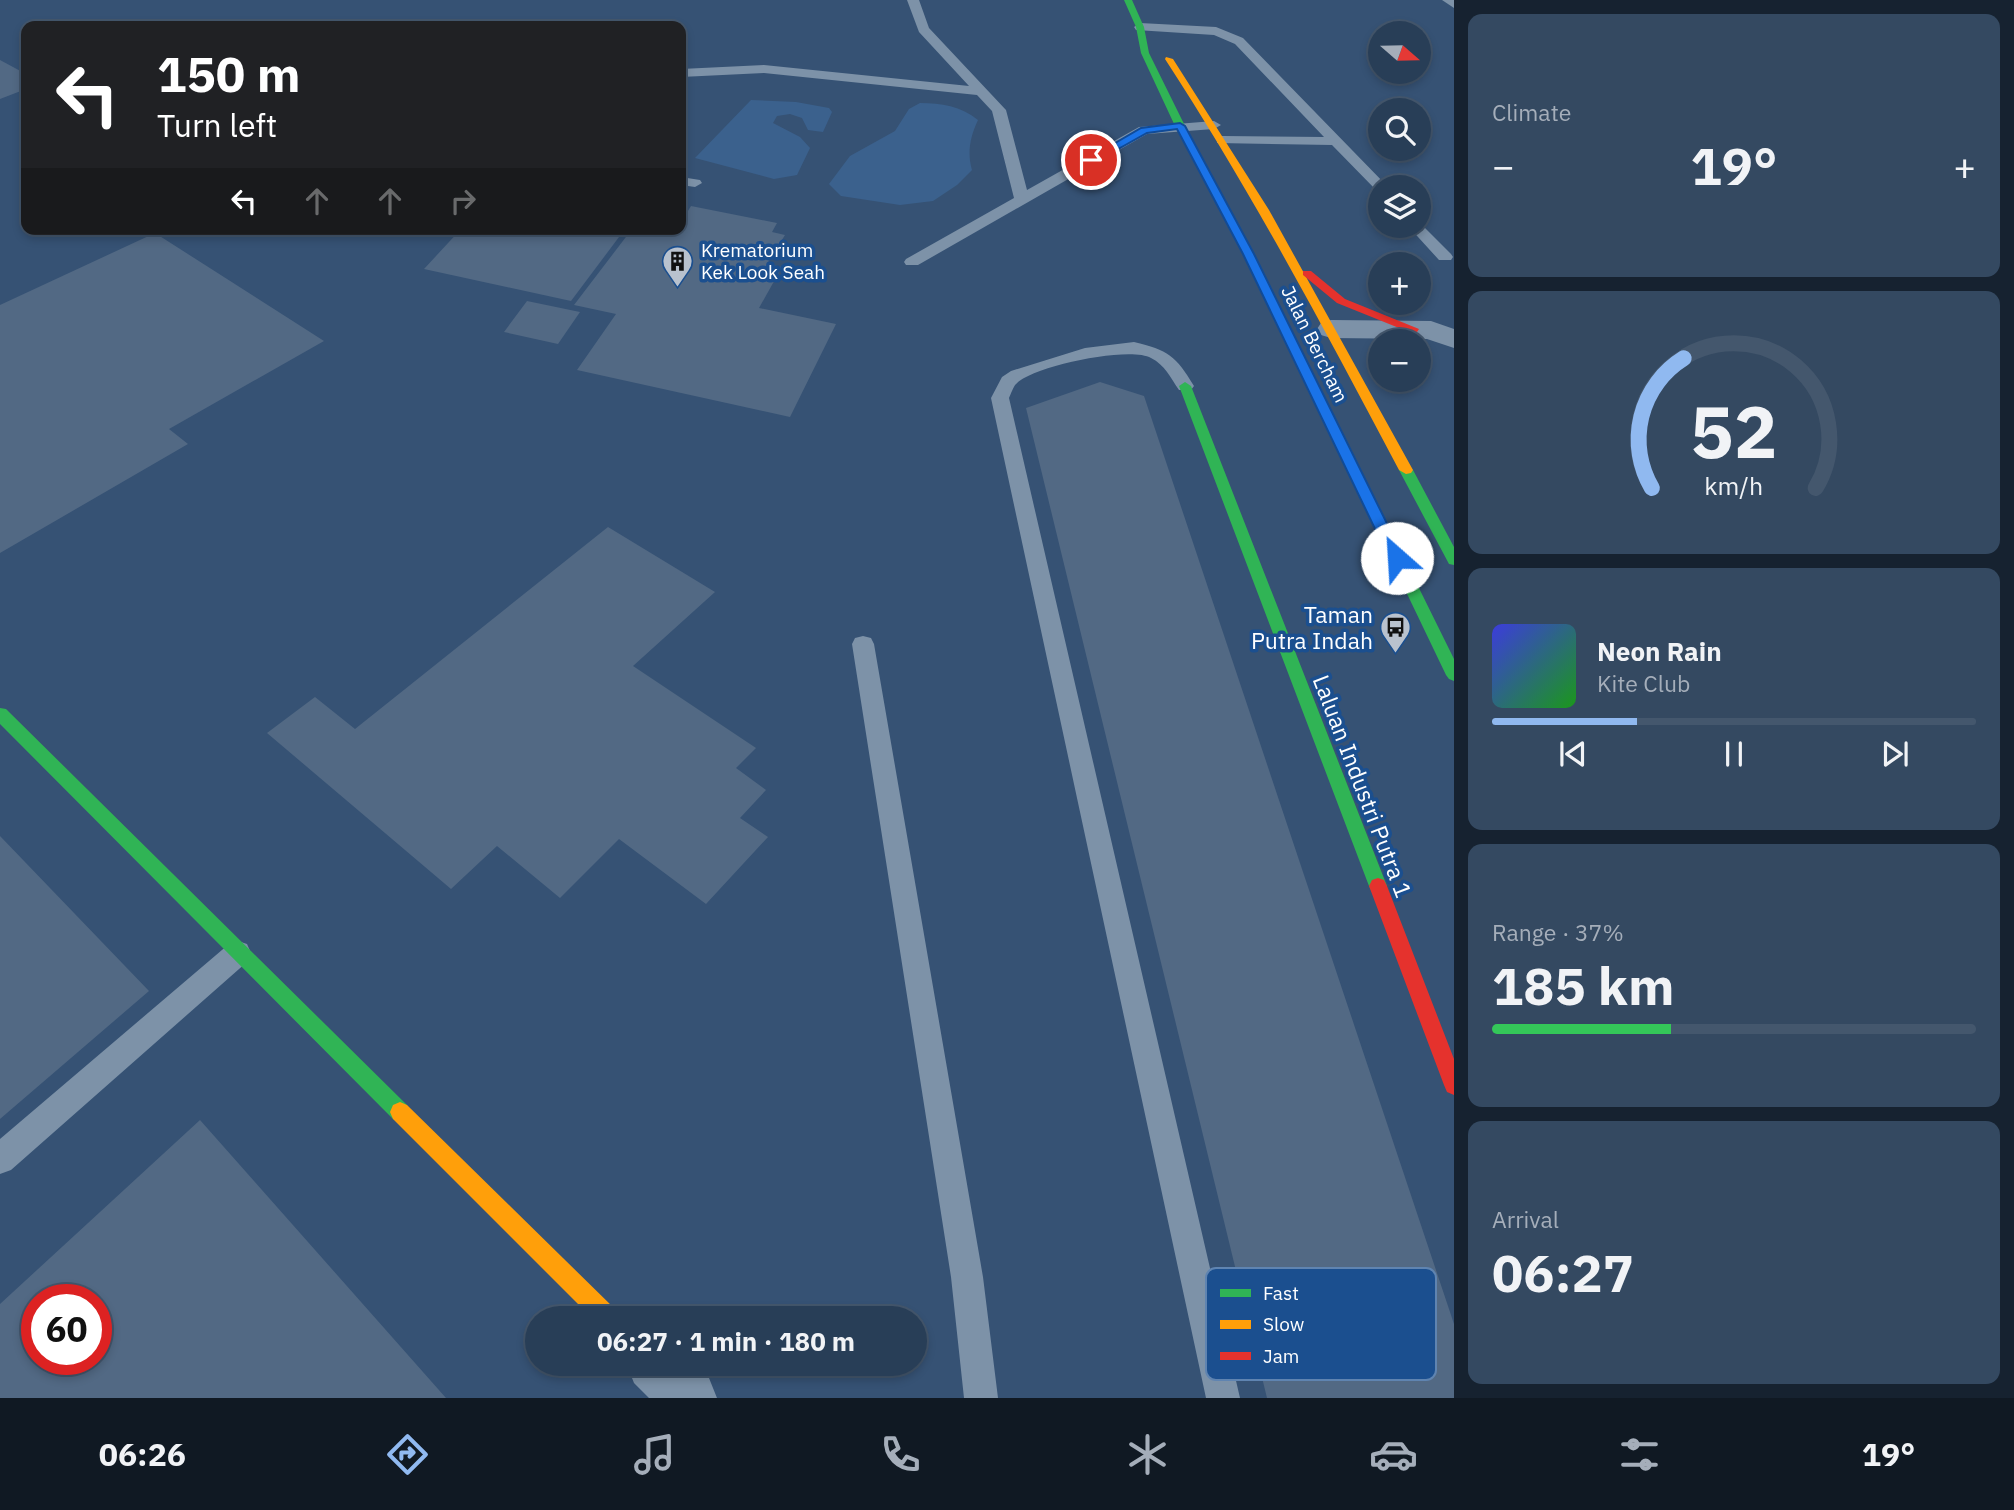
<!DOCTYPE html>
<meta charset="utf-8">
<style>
body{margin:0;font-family:"IBM Plex Sans",sans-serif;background:#344961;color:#f1f3f6;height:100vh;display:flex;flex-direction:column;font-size:26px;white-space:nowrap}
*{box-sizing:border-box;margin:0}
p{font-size:23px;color:#a5aeba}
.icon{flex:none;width:38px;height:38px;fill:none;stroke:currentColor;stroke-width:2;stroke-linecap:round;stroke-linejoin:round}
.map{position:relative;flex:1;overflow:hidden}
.drawer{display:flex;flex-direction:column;gap:14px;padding:14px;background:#162230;width:560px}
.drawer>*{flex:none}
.top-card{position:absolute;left:21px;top:21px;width:665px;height:214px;border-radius:14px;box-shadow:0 4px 10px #0003,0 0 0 2px #44576d;background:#202124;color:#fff;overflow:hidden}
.needle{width:46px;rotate:110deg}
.buttons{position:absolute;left:1368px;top:21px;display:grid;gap:14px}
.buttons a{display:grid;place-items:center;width:63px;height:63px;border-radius:50%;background:#283e57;box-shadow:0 4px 10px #0003,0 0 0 2px #44576d;font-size:35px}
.speed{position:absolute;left:21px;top:1284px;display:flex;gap:14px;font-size:35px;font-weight:700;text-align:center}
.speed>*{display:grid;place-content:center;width:91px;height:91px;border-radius:50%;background:#283e57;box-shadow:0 4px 10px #0003,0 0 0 2px #44576d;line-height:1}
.speed .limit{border:10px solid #d22;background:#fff;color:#111}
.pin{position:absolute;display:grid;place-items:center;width:60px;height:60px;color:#fff;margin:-30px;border:4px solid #fff;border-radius:50%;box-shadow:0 2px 7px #0007}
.me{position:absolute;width:77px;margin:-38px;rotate:334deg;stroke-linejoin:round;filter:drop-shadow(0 0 5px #0008)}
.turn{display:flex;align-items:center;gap:24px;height:147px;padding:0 21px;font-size:32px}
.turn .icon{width:91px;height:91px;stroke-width:2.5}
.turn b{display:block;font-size:49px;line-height:60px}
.lanes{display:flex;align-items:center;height:66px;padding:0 21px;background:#0003;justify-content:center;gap:35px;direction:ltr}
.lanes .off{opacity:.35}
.big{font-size:52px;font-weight:800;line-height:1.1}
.drawer .card{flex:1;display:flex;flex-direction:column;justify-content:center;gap:10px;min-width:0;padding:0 24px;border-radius:14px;background:#344961}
.drawer .dial{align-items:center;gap:0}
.dial svg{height:182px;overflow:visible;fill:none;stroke:#44576d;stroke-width:7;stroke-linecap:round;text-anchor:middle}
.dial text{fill:#f1f3f6;stroke:none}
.song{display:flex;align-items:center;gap:21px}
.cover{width:84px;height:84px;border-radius:10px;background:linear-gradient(135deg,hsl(240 70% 55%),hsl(120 70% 35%))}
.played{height:7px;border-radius:4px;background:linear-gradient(90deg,#90b9f0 30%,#44576d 30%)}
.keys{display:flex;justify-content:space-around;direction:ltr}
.heat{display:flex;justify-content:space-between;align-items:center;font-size:38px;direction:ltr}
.charge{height:10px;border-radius:5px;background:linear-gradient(90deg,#34c759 37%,#44576d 0)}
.trip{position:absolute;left:525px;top:1306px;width:402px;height:70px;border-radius:35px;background:#283e57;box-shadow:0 4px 10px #0003,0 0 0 2px #44576d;font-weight:800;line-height:70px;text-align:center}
.dock{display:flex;height:112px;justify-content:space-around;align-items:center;background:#101923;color:#a5aeba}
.dock .icon{width:49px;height:49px}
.dock .current{color:#90b9f0}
.dock b{font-size:32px;color:#f1f3f6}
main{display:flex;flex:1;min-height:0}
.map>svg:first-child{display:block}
.water{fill:#3b618d}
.building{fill:#526984;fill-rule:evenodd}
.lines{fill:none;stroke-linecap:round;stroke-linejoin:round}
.lane{fill:#7d92a8;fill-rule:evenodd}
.street{fill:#7d92a8;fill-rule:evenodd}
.fast{fill:#30b455;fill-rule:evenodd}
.slow{fill:#ff9f0a;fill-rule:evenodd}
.jam{fill:#e5322d;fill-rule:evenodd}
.route{fill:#1a73e8;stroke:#114b97;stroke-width:2}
.labels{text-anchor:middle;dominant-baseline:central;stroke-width:7;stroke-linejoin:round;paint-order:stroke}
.far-poi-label{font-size:19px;fill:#fff;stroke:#1b4f8f;text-anchor:start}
.far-street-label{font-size:19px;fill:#fff;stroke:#1b4f8f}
.poi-label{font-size:23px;fill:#fff;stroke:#1b4f8f;text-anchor:end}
.street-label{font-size:23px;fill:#fff;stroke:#1b4f8f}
.key{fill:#1b4f8f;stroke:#5f84b1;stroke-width:2}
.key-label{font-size:19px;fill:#fff}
</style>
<main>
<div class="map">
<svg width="1454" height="1398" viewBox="0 0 1454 1398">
<rect width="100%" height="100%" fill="#365274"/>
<path class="water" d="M751,100L796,102L829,108L832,112L823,132L808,130L802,118L790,114L777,116L773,123L800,137L810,148L797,175L774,179L695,158Z
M920,103C941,103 961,106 978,120C970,137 967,153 972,170L957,185L933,201L900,205L841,196L829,184L850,156L895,131L909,109Z"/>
<path class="building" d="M0,60L26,74V89L0,99Z
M691,206L777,223L772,232L785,235L767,264L782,267L759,308L836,324L790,417L577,370L616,314L574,305L632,229H681V213L686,214Z
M461,229H625L571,301L424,269Z
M155,233L324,341L169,429L188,444L0,553V305Z
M527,301L580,312L558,344L504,332Z
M1100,382L1144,396L1454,1324V1398H1267L1026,408Z
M608,527L715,592L633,666L756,748L736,768L766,790L740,818L768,837L706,904L619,839L560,898L497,846L451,889L267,733L315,697L355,729Z
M0,836L149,991L0,1119Z
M200,1120L446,1398H0V1304ZM37,1300H96V1360H37Z"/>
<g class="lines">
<path class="lane" d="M907,0H919L929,28L1006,110L1027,190L1139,127L1214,121L1221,125L1214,129L1147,134L918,265H906L904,262L906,259L1014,198L992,111L977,95L764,73L681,77V69L764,65L969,86L919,32Z
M1442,0H1454V8Z
M1140,23L1216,27L1243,38L1388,187H1381V191L1376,190L1332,145L1217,143V137L1222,136L1324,137L1235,44L1214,35L1136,30L1134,27Z
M681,177L700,180L702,183L695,187L681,185Z
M1419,222L1451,254L1453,257L1451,260H1439L1408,226H1419Z
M1134,342C1168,350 1176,356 1194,386L1191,390H1179C1170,377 1165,365 1151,358C1129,346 1033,366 1016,384C1013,387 1011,394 1009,398L1240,1398H1206L991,398L1002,377L1011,371L1085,348Z
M863,636L871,638L874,644L983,1277L998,1398H964L951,1277L852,644L855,638Z
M238,941L247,944L251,953L247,962L11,1170L0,1174V1139L229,944Z"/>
<path class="street" d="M1331,320L1431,321L1454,329V348L1427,339L1331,338L1321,335L1317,329L1321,323Z
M626,1363H694L709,1378L717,1398H649L634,1383Z"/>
<path class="fast" d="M1124,0H1132L1144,27L1149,53L1185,126L1254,254L1454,659V681L1449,679L1446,675L1244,254L1175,126L1141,53L1136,27Z
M1185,382L1191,386L1387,886L1384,892L1378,894L1372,892L1369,886L1179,386Z
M1406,466L1413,470L1454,547V565L1449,564L1399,470Z
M0,708L6,709L407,1105L410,1112L407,1119L400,1122L393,1119L0,724Z"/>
<path class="slow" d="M1166,57L1173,59L1269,210L1413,470L1411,473L1406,474L1399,470C1325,330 1251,191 1165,59Z
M400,1102L407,1105L616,1310L619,1318H592L393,1119L390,1112L393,1105Z"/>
<path class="jam" d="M1303,271H1311L1345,299L1419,329L1417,332H1409L1337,303L1303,275Z
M1378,878L1384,880L1387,886L1454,1059V1095L1447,1092L1444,1085L1369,886L1372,880Z"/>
</g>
<path class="route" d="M1180,123L1185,126L1254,254L1404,558L1402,562H1392L1389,558L1243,254L1177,129L1147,133L1095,162L1086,160L1141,128Z"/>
<defs>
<symbol id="building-pin" viewBox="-11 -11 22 30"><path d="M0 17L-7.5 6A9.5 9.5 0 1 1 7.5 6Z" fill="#b9c2ce" stroke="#1b4f8f"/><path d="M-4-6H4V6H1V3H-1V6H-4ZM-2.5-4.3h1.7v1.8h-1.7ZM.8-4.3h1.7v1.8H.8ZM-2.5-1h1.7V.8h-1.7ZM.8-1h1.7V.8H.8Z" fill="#111"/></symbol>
<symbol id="bus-pin" viewBox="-11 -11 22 30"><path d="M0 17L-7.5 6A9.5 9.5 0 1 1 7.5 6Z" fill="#b9c2ce" stroke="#1b4f8f"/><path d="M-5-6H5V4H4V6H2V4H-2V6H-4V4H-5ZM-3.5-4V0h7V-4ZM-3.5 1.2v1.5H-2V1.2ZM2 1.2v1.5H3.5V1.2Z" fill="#111"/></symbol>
</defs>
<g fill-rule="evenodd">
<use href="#building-pin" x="660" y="244" width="35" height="47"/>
<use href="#bus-pin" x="1378" y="610" width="35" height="47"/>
</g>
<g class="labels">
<g class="far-poi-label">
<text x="701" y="250">Krematorium<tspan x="701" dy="22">Kek Look Seah</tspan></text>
</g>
<g class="far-street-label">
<text transform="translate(1315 344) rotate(64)">Jalan Bercham</text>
</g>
<g class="poi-label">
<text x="1373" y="614">Taman<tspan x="1373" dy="26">Putra Indah</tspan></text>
</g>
<g class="street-label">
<text transform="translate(1363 786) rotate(69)">Laluan Industri Putra 1</text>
</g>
</g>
<rect x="1206" y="1268" width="230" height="112" rx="10" class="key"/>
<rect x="1220" y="1289" width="31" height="8" fill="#30b455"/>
<rect x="1220" y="1320" width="31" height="9" fill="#ff9f0a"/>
<rect x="1220" y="1352" width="31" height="8" fill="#e5322d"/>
<g class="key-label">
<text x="1263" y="1300">Fast</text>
<text x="1263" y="1331">Slow</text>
<text x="1263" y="1363">Jam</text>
</g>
</svg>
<div class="buttons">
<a><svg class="needle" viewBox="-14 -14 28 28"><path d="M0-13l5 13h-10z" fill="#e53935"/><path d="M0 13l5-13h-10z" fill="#a5aeba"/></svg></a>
<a><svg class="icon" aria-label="search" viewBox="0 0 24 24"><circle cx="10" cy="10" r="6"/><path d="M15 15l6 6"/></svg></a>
<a><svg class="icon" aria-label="layers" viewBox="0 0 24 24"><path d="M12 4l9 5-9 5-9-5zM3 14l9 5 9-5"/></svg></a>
<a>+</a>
<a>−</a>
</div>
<div class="speed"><div class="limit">60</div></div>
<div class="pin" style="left:1091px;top:160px;background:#d93025"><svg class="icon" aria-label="arrive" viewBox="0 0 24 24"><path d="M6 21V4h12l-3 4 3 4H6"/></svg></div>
<svg class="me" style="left:1397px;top:558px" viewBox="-20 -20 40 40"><circle r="19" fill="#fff"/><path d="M0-13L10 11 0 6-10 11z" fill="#1a73e8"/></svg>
<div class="trip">06:27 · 1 min · 180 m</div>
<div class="top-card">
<div class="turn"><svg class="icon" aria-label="left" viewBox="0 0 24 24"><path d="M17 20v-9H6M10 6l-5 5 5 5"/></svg><div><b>150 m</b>Turn left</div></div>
<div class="lanes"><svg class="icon" aria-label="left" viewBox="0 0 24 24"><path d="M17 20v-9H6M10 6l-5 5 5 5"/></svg><svg class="icon off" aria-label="ahead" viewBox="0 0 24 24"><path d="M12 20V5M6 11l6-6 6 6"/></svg><svg class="icon off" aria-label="ahead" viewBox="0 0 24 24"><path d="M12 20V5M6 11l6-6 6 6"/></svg><svg class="icon off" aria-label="right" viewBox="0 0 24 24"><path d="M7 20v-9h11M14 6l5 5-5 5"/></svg></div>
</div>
</div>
<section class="drawer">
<div class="card"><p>Climate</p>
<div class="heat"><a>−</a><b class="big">19°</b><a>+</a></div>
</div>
<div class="card dial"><svg viewBox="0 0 100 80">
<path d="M14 69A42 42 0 1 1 86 69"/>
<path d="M14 69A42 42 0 0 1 28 12" stroke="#90b9f0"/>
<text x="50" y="56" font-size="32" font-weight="700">52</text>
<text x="50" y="72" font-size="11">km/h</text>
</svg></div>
<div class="card">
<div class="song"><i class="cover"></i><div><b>Neon Rain</b><p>Kite Club</p></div></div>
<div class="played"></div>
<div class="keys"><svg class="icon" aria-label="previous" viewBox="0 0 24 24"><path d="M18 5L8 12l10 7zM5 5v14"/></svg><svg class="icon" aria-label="pause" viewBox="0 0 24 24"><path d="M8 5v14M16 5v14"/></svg><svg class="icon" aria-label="next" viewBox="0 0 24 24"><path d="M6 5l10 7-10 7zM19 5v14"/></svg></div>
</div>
<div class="card"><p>Range · 37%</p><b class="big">185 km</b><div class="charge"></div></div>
<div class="card"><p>Arrival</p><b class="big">06:27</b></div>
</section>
</main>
<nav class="dock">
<b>06:26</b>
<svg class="icon current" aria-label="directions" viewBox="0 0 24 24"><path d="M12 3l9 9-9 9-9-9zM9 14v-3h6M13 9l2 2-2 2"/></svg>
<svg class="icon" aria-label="music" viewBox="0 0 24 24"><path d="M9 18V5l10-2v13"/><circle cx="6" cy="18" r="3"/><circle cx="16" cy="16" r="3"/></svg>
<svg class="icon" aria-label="phone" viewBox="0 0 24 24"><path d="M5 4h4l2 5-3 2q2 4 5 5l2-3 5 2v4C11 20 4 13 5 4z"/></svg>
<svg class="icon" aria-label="climate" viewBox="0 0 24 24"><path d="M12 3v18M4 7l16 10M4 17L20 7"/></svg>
<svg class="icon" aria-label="car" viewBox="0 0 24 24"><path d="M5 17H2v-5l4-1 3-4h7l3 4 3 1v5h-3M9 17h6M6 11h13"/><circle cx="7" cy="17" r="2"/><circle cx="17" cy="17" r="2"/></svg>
<svg class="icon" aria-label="filters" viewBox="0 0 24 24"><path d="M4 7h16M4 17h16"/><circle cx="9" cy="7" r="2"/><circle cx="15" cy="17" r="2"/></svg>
<b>19°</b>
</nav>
